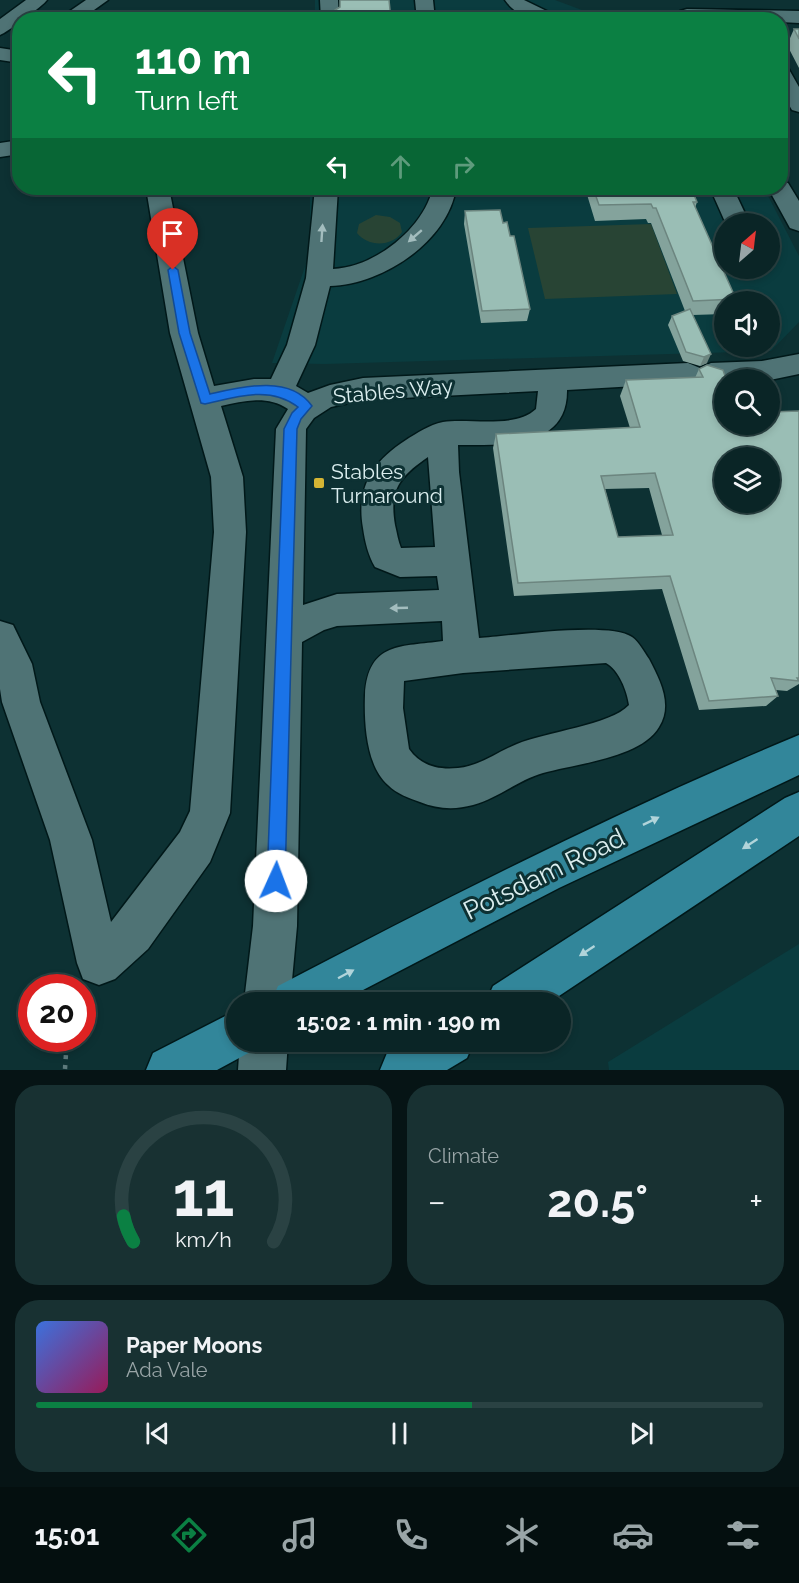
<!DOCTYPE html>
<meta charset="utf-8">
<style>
body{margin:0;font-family:Raleway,sans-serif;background:#183132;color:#f1f3f6;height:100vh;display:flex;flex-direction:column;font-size:22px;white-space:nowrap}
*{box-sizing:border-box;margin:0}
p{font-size:20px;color:#99a5a7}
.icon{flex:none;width:33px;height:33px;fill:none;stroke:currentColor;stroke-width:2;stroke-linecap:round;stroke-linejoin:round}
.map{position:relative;height:1070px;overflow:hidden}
.sheet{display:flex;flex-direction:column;gap:15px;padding:15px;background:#061415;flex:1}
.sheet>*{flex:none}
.banner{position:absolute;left:12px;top:12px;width:776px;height:183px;border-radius:24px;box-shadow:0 3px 9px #0003,0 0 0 2px #2a4243;background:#0b8043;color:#fff;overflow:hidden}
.needle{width:39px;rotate:28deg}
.controls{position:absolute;left:714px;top:213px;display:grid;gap:12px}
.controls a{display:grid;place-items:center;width:66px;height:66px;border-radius:50%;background:#0a2526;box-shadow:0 3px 9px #0003,0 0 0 2px #2a4243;font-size:30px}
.speed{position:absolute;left:18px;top:974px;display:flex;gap:12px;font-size:30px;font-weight:700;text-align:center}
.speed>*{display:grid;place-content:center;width:78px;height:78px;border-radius:50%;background:#0a2526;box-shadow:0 3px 9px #0003,0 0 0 2px #2a4243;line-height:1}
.speed .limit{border:9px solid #d22;background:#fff;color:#111}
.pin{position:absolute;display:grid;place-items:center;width:51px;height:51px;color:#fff;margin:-62px -26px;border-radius:50% 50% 50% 0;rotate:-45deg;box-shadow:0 0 6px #0007}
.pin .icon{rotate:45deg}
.me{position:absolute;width:66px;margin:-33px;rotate:2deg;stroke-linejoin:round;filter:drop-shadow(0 0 4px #0008)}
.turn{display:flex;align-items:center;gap:21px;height:126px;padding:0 24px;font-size:27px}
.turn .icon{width:78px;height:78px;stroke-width:2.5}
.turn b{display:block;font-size:42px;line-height:51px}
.lanes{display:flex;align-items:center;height:57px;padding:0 24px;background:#0003;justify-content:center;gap:30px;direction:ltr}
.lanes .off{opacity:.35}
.big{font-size:45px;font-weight:700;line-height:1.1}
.sheet .tile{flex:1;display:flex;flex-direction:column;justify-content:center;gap:9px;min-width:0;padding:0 21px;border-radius:24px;background:#183132}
.sheet .dial{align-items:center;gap:0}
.dial svg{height:156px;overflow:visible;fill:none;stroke:#2a4243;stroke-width:7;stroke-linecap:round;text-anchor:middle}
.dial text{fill:#f1f3f6;stroke:none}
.song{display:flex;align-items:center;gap:18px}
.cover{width:72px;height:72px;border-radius:9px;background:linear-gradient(135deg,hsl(220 70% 55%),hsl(330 70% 35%))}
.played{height:6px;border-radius:3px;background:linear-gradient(90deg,#0b8043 60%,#2a4243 60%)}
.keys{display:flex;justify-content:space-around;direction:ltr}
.heat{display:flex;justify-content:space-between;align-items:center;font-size:33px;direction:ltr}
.sheet .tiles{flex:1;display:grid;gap:15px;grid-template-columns:1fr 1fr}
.tile:last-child{grid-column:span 2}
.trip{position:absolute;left:226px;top:992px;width:345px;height:60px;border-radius:30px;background:#0a2526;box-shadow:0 3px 9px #0003,0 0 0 2px #2a4243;font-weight:700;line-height:60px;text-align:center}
.tabs{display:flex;height:96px;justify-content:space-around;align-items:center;background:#040f0f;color:#99a5a7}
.tabs .icon{width:42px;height:42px}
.tabs .active{color:#0b8043}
.tabs b{font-size:27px;color:#f1f3f6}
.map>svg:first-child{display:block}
.built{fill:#0a3c3f;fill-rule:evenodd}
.green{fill:#284434}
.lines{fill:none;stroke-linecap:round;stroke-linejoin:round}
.minor-casing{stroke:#001819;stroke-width:3}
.major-casing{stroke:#001819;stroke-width:3}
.path{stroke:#5c7a7c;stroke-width:4.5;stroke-dasharray:4 6;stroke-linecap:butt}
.minor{fill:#4f7375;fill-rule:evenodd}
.major{fill:#32869a;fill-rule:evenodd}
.wall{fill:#84a39c;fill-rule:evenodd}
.shaded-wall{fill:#6c857f}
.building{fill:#9abeb5;stroke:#6c857f;stroke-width:1.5;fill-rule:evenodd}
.oneway{fill:#a3bdbe}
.oneway2{fill:#b1d4da}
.route{fill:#1a73e8;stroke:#114b97;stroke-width:1.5}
.poi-dot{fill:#d5b534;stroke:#0d3133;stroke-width:2}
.labels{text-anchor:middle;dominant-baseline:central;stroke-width:6;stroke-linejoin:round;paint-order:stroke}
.street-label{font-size:21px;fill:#dbeeef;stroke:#0d3133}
.poi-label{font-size:21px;fill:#dbeeef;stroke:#0d3133;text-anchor:start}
.near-street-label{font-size:26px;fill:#dbeeef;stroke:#0d3133}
</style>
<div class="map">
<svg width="799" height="1070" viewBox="0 0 799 1070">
<rect width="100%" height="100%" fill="#0d3133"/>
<path class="built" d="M315,0H555L606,19L315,20Z
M310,188H764L799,256V322L771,351L325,364L272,363L310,252ZM724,224H770V268H724ZM724,302H770V346H724Z
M799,944V1070H609L608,1062Z"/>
<path class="green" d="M376,215L390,217L400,223L402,232C392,247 368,247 357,233L359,224Z
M651,224L677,294L545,299L528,228Z"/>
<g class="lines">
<defs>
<path id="minor" d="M26,0H47C43,6 6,33 0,35V19Z
M86,0H108L80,20H57Z
M320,0H338L339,20H321Z
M415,0H433L435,20H417Z
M505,0H524L557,16L559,20C538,20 518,19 505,0Z
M687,9L799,11V23L780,22V20L680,19L678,15L680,11Z
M0,48L20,51V63L0,60Z
M780,64L787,66L799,87V112L792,110L780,90Z
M20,140V154L0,157V143Z
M780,181L788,183L799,201V231L790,228L768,188H780Z
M146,188H169L198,333L214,386L254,379H271L287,345L306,278L315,188H338L333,269C375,267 423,229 433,188H456C448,242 381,285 330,286L315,345L296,386L308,393L330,385L363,378L688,363L700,368L711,363L762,361L799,354V374L770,380H724V383H711L700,378L688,383L567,390C568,449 502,445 458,445L459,472L479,638C511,636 609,621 632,637C639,642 644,652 649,659C660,680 673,705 659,727C641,758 575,764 543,773C518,780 499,798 473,805C455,810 437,809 420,802C409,798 397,794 388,785C366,766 364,722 365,695C368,641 402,647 443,641L442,621L337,626L324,630L302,642L297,926L290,1002H244L253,926L276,429L288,409C267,395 244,401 221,406L243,477L246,532L230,813L210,862L148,949L115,979L99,985L83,979L77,963L50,840L2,702L0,689V621L13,625L32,664L40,702L92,840L111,922L180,832L190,811L214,532L211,477L170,333ZM538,391L536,409C515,429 469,418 443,422C429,425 417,433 406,440C372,462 356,488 363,528C365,542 368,555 375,567L400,577L437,576L439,590L337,594L303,605L306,429L314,418L331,407L363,400ZM428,457L435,547L401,548C398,541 397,533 395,525C389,490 399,477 428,457ZM606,663C619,670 627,691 629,705C611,725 545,732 517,744C497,752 480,766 458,768C438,770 421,766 409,749L403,708L404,681L463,673Z
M710,188H733L750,224H726Z
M240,1041H288L286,1070H238Z"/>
<path id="major" d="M799,735V775L559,888L340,1002H271L278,986C449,897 621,809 799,735Z
M799,792V836L550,1002H486L493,986L785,798Z
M237,1010V1041H257L254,1050L217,1070H146L153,1053Z
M407,1041H474L467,1058L447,1070H380L387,1053Z"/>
</defs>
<use href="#minor" class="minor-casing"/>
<use href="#major" class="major-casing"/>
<path class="path" d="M65,1069L67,1038"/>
<use href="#minor" class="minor"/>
<use href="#major" class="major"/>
</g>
<path class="wall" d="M794,29H799V68L787,45Z
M585,188H691L697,202L695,208L736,299L735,302H724V314L693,315L707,363L700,366L683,361L668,325L672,316L685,311L651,223H648L646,219L595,221Z
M465,211L503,223L510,236L530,309L527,321L481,323L464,224Z
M699,369L724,424L799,411V684L787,691L776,690L778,696L766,706L699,710L662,589L514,596L493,448L496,434L630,428L620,396L626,380L695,378ZM649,488L662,535L618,537L605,489Z"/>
<path class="shaded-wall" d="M711,354L707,363L700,366L704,357Z"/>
<path class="building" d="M340,0H389L391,20H335V10L340,7Z
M794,29H799V39Z
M593,188H691L697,202H693L736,299L693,301L656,208H653L651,204L599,205Z
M500,210L503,223L507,222L510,236H514L530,309L482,311L465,211Z
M690,309L711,354L704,357L686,352L672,316Z
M707,365L723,370L725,376H747L749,380H724V424H770V412L799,411V678H797L799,681L771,678L778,696L709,701L670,576L518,583L496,434L640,427L626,380L703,377L699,369ZM724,458H770V502H724ZM655,473L673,535L618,537L601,476Z"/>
<defs><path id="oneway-solid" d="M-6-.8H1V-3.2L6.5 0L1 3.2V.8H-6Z" transform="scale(1.5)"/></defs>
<g class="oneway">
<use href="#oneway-solid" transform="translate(322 233) rotate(-86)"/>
<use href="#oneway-solid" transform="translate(415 236) rotate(139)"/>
<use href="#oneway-solid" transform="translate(399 608) rotate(178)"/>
</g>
<g class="oneway2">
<use href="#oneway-solid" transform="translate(651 821) rotate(-26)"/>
<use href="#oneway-solid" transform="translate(750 844) rotate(147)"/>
<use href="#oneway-solid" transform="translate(587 951) rotate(147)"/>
<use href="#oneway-solid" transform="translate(346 974) rotate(-28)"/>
</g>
<path class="route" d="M173,266L178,270L190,333L210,394C241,387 290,374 312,406L301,419L297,429L285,881L282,887L276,890L270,887L267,881L284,429L292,413L298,407C270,385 236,397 205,404L201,403L179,333L168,270Z"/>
<rect class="poi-dot" x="313" y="477" width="12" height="12" rx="3"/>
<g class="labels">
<g class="street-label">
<text transform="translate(393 391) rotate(-5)">Stables Way</text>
</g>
<g class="poi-label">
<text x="331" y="471">Stables<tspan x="331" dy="24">Turnaround</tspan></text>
</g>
<g class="near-street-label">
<text transform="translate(544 874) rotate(-26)">Potsdam Road</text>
</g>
</g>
</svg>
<div class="controls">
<a><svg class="needle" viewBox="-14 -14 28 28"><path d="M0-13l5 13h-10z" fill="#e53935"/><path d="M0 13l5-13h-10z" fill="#99a5a7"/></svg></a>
<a><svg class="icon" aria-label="sound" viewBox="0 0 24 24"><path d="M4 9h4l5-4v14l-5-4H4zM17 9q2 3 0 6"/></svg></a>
<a><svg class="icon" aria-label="search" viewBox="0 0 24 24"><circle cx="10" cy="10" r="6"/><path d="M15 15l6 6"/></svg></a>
<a><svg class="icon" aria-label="layers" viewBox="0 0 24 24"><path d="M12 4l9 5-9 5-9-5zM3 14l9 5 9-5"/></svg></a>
</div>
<div class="speed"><div class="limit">20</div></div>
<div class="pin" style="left:173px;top:270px;background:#d93025"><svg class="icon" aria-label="arrive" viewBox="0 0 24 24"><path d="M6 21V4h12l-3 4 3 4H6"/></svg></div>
<svg class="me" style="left:276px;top:881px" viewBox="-20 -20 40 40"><circle r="19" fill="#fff"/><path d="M0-13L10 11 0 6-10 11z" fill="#1a73e8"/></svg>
<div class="trip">15:02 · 1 min · 190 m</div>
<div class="banner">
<div class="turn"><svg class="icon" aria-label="left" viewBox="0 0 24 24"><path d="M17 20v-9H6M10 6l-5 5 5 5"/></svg><div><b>110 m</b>Turn left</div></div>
<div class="lanes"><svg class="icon" aria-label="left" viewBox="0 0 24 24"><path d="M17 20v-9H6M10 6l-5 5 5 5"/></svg><svg class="icon off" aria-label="ahead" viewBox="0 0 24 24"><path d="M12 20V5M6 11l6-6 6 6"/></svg><svg class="icon off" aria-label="right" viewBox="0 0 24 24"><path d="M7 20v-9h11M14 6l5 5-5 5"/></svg></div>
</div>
</div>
<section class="sheet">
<div class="tiles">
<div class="tile dial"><svg viewBox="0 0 100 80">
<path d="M14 69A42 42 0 1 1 86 69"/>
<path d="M14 69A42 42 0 0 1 9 56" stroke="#0b8043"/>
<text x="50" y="56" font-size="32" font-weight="700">11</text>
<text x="50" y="72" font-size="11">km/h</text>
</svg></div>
<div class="tile"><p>Climate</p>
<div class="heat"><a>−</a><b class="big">20.5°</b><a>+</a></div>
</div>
<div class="tile">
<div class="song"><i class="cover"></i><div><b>Paper Moons</b><p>Ada Vale</p></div></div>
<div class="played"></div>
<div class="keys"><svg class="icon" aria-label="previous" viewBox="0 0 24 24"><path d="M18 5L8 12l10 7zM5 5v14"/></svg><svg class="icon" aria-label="pause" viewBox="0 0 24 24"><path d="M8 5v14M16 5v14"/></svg><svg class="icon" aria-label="next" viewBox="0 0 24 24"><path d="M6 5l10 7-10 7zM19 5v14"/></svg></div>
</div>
</div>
</section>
<nav class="tabs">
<b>15:01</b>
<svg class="icon active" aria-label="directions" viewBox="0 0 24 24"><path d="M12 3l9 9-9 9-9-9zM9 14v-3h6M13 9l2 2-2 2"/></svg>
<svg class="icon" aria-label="music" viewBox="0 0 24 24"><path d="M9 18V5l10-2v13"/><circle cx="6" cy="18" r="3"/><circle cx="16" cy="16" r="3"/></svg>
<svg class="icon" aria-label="phone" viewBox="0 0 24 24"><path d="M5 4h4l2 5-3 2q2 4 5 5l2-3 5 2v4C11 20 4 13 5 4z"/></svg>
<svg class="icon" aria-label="climate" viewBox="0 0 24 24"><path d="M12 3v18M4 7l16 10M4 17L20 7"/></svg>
<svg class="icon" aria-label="car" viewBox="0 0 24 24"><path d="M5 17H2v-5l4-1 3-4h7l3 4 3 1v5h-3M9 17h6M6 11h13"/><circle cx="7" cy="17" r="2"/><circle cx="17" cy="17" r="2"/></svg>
<svg class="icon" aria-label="filters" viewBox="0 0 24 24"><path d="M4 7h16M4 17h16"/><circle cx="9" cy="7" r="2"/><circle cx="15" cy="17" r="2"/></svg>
</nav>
